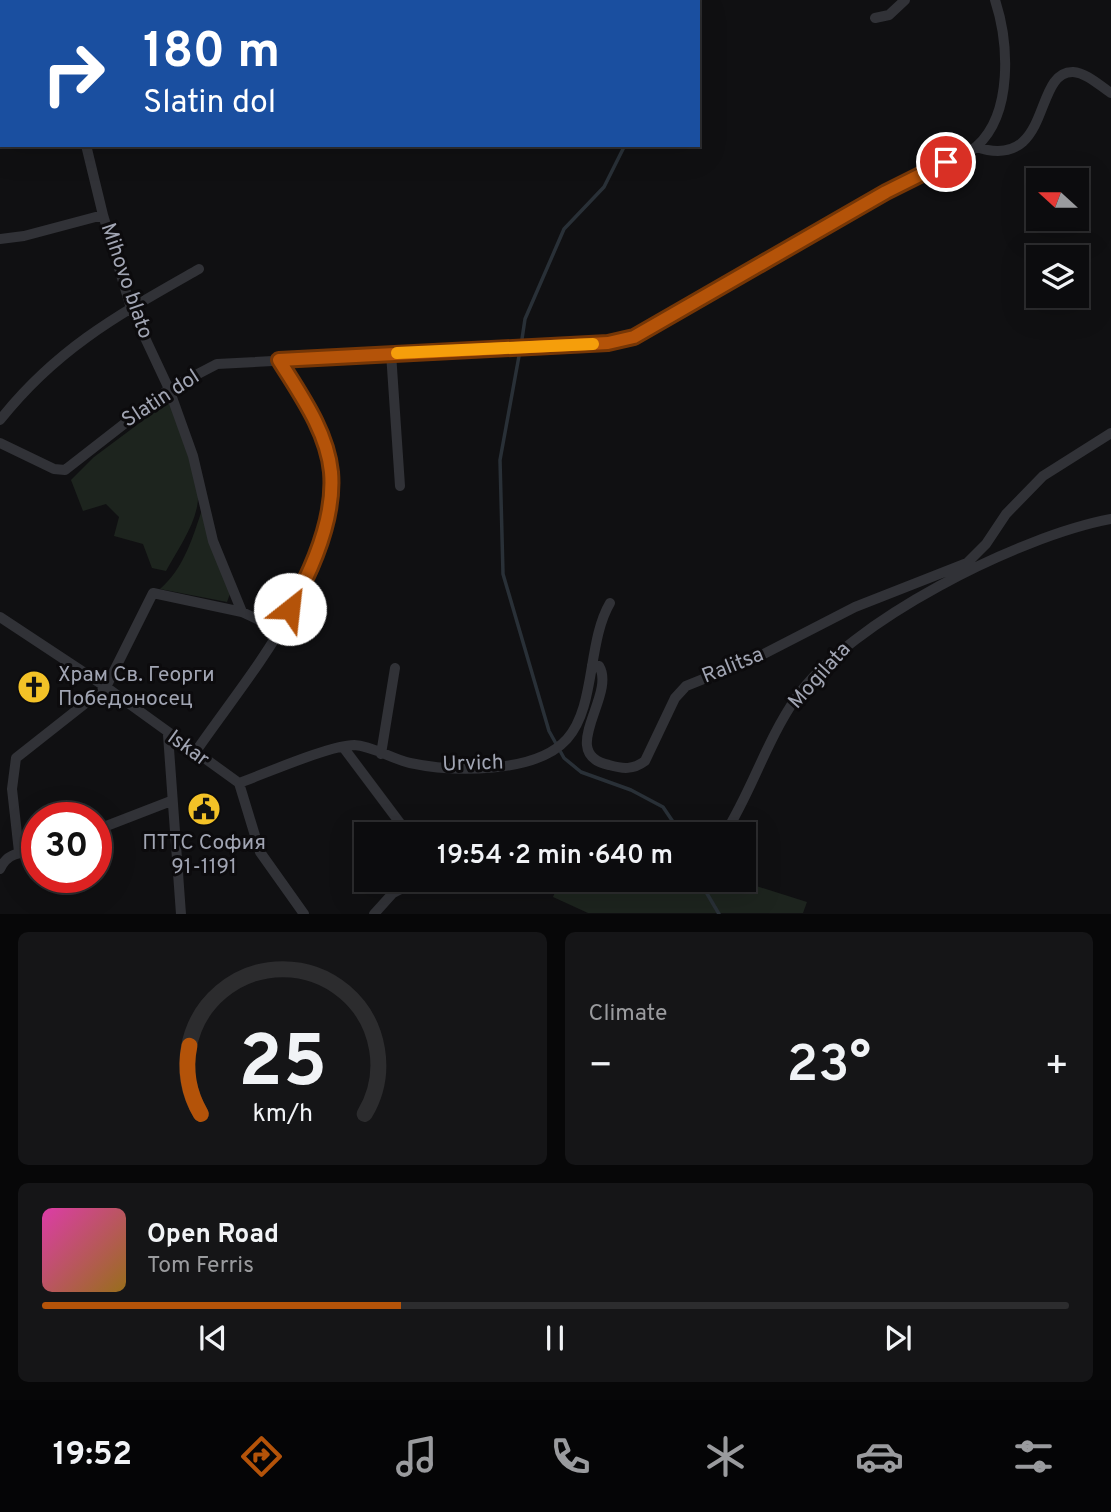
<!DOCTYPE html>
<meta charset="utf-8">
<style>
body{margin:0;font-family:Overpass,sans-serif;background:#151517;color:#f1f3f6;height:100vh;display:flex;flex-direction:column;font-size:26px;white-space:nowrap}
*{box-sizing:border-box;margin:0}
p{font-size:23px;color:#9a9b9e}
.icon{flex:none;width:38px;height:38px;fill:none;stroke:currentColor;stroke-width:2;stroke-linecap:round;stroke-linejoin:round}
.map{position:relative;height:914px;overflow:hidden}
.sheet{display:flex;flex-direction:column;gap:18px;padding:18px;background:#070708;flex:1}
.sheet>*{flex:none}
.banner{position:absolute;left:0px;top:0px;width:700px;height:147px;box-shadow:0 7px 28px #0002,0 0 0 2px #2c2c2e;background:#1a4fa0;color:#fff;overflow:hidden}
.needle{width:46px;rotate:291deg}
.fabs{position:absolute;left:1026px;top:168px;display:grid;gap:14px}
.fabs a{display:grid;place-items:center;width:63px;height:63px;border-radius:0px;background:#0c0c0e;box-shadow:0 7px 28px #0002,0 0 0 2px #2c2c2e;font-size:35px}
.speed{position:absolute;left:21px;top:802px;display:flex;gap:14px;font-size:35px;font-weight:700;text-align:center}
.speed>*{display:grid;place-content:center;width:91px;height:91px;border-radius:50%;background:#0c0c0e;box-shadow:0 7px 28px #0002,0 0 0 2px #2c2c2e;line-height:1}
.speed .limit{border:10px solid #d22;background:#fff;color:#111}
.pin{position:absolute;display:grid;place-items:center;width:60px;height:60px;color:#fff;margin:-30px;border:4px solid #fff;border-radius:50%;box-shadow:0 2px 7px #0007}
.me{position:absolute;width:77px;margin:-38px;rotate:29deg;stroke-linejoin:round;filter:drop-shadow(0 0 5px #0008)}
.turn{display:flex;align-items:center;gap:24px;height:147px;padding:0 28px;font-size:32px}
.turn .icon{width:91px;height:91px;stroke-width:2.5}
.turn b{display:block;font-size:49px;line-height:60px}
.big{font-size:52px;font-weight:600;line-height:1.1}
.sheet .widget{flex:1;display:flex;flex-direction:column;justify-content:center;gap:10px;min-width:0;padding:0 24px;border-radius:10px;background:#151517}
.sheet .dial{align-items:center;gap:0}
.dial svg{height:182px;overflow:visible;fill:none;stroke:#2c2c2e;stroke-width:7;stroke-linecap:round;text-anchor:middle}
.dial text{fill:#f1f3f6;stroke:none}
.song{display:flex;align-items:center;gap:21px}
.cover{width:84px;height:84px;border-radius:10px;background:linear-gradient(135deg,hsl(320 70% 55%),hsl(40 70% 35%))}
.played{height:7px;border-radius:4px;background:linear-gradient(90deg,#b45309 35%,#2c2c2e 35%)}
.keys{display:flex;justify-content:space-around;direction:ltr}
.heat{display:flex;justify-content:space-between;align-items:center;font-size:38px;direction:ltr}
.sheet .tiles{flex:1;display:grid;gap:18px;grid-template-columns:1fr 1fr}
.widget:last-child{grid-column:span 2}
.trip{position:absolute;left:354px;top:822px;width:402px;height:70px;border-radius:0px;background:#0c0c0e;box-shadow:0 7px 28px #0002,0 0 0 2px #2c2c2e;font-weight:600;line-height:70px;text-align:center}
.menu{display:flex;height:112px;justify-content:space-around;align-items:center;background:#050506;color:#9a9b9e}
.menu .icon{width:49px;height:49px}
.menu .selected{color:#b45309}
.menu b{font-size:32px;color:#f1f3f6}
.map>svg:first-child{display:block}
.green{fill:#1d241e}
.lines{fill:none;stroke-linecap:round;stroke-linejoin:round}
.stream{stroke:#293037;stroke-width:3.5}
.street{stroke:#313237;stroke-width:10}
.route-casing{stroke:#753606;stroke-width:18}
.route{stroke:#b45309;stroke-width:12}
.slow{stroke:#f59e0b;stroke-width:12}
.labels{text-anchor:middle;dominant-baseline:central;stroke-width:6;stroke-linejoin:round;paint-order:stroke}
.street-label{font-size:21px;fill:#a1a5b3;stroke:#0c0b0d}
.poi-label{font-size:21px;fill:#a1a5b3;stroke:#0c0b0d;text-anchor:start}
</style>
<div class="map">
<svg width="1111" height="914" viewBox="0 0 1111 914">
<rect width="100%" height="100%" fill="#101012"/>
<path class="green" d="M169,401C180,429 198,464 198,495C199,520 178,549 166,571L152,568L143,544L114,536L119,517L106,504L83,511L71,480L94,457Z
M202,510L231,591L227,602L160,589C184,568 192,539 202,510Z
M560,880H685L703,886L708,880H737L807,902L803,913H588L553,897Z"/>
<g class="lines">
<path class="stream" d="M660,2V0
M522,339L525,319L564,229L604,187L625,145
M519,356L500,460L503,574L549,731L564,758L581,772L631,790L663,807L682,835
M699,880L719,914"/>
<path class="street" d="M120,2L122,0
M875,18L889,15L905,0
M0,43H2
M86,145L103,215L131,308L169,389L193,456L213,541L242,612
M976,147C1053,172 1032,71 1073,72C1087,73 1100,86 1111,93
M0,239L24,236L103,215
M391,353L400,486
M0,420C58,347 120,314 199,269
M0,443L54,469L65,470L169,389L217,364L608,343L633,337C721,295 801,238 887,192C907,180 962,160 977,146C1013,113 1009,43 995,0
M0,617L106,687L239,783
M592,665L599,666C617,695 556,754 609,765C623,769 633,770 645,761L675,698L686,686L758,657L855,607L967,563L986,544L1006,514L1043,476L1111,433
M168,735L181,914
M343,747L409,835
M194,754C247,677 318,598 328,502C329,492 332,480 331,471C326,429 300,394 279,360
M381,754L395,668
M239,783C264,774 331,745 354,745C373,746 392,759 410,763C452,772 536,774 567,739C596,707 587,642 610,603
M239,783L260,852L304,914
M96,830L171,801
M558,835C585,826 619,820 646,835
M724,835C752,791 766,741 796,698C850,621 1019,536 1111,519
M19,852L12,789L16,758L106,687L153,593L242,612L279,629
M0,869C7,853 20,852 37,852
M374,914L393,893L418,880"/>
</g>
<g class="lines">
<defs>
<path id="route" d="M290,609C312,570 335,518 331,472C327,431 300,394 279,360L608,343L634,337L886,192L946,162"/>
</defs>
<use href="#route" class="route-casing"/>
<use href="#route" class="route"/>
<path class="slow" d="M397,353L593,344"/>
</g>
<defs>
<symbol id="church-disc" viewBox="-11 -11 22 22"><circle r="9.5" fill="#f3c227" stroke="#0c0b0d"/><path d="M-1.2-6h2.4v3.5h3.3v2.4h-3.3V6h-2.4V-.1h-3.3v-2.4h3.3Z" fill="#111"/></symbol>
<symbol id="civic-disc" viewBox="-11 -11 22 22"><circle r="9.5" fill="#f3c227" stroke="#0c0b0d"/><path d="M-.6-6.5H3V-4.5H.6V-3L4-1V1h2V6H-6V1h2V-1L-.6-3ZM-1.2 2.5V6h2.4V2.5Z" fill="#111"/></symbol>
</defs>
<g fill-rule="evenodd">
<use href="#church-disc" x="15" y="668" width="38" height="38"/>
<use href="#civic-disc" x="185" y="790" width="38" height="38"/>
</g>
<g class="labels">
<g class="street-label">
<text transform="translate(126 281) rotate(71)">Mihovo blato</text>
<text transform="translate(161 399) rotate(-33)">Slatin dol</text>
<text transform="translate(733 666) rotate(-22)">Ralitsa</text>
<text transform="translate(820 676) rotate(-48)">Mogilata</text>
<text transform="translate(188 749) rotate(36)">Iskar</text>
<text transform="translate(473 764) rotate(-2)">Urvich</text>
</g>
<g class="poi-label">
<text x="58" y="675">Храм Св. Георги<tspan x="58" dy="24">Победоносец</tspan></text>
<text x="204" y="843" text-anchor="middle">ПТТС София<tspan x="204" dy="24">91-1191</tspan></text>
</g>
</g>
</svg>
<div class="fabs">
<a><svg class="needle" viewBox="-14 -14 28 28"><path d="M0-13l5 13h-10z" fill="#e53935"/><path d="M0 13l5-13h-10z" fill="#9a9b9e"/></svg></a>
<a><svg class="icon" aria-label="layers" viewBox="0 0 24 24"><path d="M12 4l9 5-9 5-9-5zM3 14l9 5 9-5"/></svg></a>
</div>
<div class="speed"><div class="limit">30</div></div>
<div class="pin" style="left:946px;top:162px;background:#d93025"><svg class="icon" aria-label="arrive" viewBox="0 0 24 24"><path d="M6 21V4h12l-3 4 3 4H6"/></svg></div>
<svg class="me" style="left:290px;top:609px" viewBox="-20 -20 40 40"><circle r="19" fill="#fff"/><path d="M0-13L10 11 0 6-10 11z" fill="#b45309"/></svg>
<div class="trip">19:54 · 2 min · 640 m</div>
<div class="banner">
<div class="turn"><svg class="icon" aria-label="right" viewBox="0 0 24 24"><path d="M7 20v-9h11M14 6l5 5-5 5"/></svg><div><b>180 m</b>Slatin dol</div></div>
</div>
</div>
<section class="sheet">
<div class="tiles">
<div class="widget dial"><svg viewBox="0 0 100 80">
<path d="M14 69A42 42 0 1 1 86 69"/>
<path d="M14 69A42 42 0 0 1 9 39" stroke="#b45309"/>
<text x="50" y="56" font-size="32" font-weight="700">25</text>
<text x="50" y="72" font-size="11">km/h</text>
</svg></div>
<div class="widget"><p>Climate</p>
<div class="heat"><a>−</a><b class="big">23°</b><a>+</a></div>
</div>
<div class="widget">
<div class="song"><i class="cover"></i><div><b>Open Road</b><p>Tom Ferris</p></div></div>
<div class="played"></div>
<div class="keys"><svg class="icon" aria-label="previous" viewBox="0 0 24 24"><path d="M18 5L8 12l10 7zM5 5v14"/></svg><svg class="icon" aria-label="pause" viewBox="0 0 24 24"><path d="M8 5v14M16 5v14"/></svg><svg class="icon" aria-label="next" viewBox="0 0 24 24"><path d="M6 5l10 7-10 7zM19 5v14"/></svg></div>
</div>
</div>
</section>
<nav class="menu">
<b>19:52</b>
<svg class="icon selected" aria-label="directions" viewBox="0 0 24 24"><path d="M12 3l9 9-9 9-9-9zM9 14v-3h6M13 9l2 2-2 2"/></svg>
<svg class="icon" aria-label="music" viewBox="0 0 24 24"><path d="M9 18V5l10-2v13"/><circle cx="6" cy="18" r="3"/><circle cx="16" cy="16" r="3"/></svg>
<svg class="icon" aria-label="phone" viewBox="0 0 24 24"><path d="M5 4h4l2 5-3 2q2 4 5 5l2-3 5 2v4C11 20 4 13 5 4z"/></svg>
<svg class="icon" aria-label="climate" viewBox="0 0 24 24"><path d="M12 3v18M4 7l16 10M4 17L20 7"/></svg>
<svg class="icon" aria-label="car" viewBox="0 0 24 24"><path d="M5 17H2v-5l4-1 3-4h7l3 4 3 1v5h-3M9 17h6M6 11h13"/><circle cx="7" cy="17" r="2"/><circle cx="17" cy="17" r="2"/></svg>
<svg class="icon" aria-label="filters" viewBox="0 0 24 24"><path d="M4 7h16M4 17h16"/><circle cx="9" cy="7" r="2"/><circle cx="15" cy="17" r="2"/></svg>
</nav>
